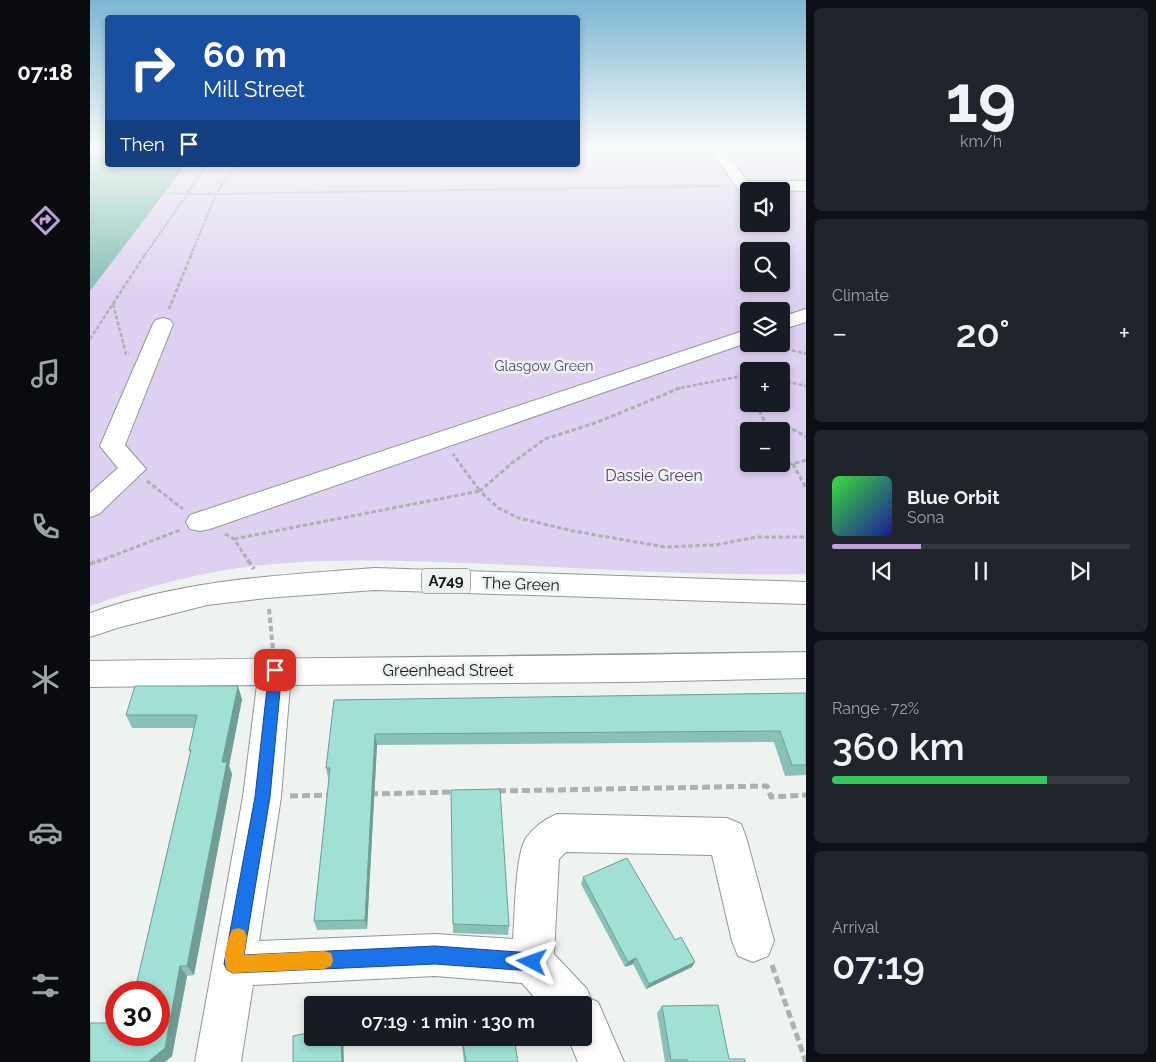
<!DOCTYPE html>
<meta charset="utf-8">
<style>
body{margin:0;font-family:Raleway,sans-serif;background:#20242c;color:#f1f3f6;height:100vh;display:flex;flex-direction:column;font-size:19px;white-space:nowrap}
*{box-sizing:border-box;margin:0}
p{font-size:16px;color:#9ea1a6}
.icon{flex:none;width:28px;height:28px;fill:none;stroke:currentColor;stroke-width:2;stroke-linecap:round;stroke-linejoin:round}
.map{position:relative;flex:1;overflow:hidden}
.sheet{display:flex;flex-direction:column;gap:8px;padding:8px;background:#0d0f14;width:350px}
.sheet>*{flex:none}
.hud{position:absolute;left:15px;top:15px;width:475px;height:152px;border-radius:5px;box-shadow:0 2px 8px #0003;background:#1a4fa0;color:#fff;overflow:hidden}
.tools{position:absolute;left:650px;top:182px;display:grid;gap:10px}
.tools a{display:grid;place-items:center;width:50px;height:50px;border-radius:5px;background:#171b24;box-shadow:0 2px 8px #0003;font-size:25px}
.speed{position:absolute;left:15px;top:981px;display:flex;gap:10px;font-size:25px;font-weight:700;text-align:center}
.speed>*{display:grid;place-content:center;width:65px;height:65px;border-radius:50%;background:#171b24;box-shadow:0 2px 8px #0003;line-height:1}
.speed .limit{border:8px solid #d22;background:#fff;color:#111}
.pin{position:absolute;display:grid;place-items:center;width:42px;height:42px;color:#fff;margin:-21px;border-radius:10px;box-shadow:0 2px 8px #0006}
.me{position:absolute;width:55px;margin:-28px;rotate:274deg;stroke-linejoin:round;filter:drop-shadow(0 0 4px #0008)}
.turn{display:flex;align-items:center;gap:18px;height:105px;padding:0 15px;font-size:22px}
.turn .icon{width:65px;height:65px;stroke-width:2.5}
.turn b{display:block;font-size:35px;line-height:42px}
.then{display:flex;align-items:center;height:48px;padding:0 15px;background:#0003;gap:10px;font-size:19px}
.big{font-size:38px;font-weight:600;line-height:1.1}
.sheet .card{flex:1;display:flex;flex-direction:column;justify-content:center;gap:8px;min-width:0;padding:0 18px;border-radius:8px;background:#20242c}
.sheet .dial{align-items:center;gap:0}
.dial b{font-size:65px;line-height:1}
.song{display:flex;align-items:center;gap:15px}
.cover{width:60px;height:60px;border-radius:8px;background:linear-gradient(135deg,hsl(120 70% 55%),hsl(240 70% 35%))}
.played{height:5px;border-radius:2px;background:linear-gradient(90deg,#bda2d8 30%,#363941 30%)}
.keys{display:flex;justify-content:space-around;direction:ltr}
.heat{display:flex;justify-content:space-between;align-items:center;font-size:28px;direction:ltr}
.charge{height:8px;border-radius:4px;background:linear-gradient(90deg,#34c759 72%,#363941 0)}
.trip{position:absolute;left:214px;top:996px;width:288px;height:50px;border-radius:5px;background:#171b24;box-shadow:0 2px 8px #0003;font-weight:600;line-height:50px;text-align:center}
main{display:flex;flex:1;min-height:0}
.tab-bar{display:flex;flex-direction:column;width:90px;justify-content:space-around;align-items:center;background:#090b0e;color:#9ea1a6}
.tab-bar .icon{width:35px;height:35px}
.tab-bar .current{color:#bda2d8}
.tab-bar b{font-size:22px;color:#f1f3f6}
.map>svg:first-child{display:block}
.green{fill:#ded0f1;fill-rule:evenodd}
.water{fill:#7dbcb1}
.lines{fill:none;stroke-linecap:round;stroke-linejoin:round}
.minor-casing{stroke:#939796;stroke-width:2}
.major-casing{stroke:#939796;stroke-width:2}
.path-far4{stroke:#adb1b0;stroke-width:2;stroke-dasharray:3 1;stroke-linecap:butt}
.path-far3{stroke:#adb1b0;stroke-width:2.5;stroke-dasharray:4 2;stroke-linecap:butt}
.path-far2{stroke:#adb1b0;stroke-width:3;stroke-dasharray:4.5 2.5;stroke-linecap:butt}
.path-far1{stroke:#adb1b0;stroke-width:4;stroke-dasharray:5.5 3;stroke-linecap:butt}
.path{stroke:#adb1b0;stroke-width:5;stroke-dasharray:8 4;stroke-linecap:butt}
.minor{fill:#fff;fill-rule:evenodd}
.major{fill:#fff;fill-rule:evenodd}
.path-bridge{stroke:#adb1b0;stroke-width:2;stroke-dasharray:3 1;stroke-linecap:butt}
.wall{fill:#8ac1b7}
.shaded-wall{fill:#709d95}
.building{fill:#a0e0d5;stroke:#709d95}
.route{fill:#1a73e8;stroke:#114b97}
.slow{fill:#f59e0b}
.labels{text-anchor:middle;dominant-baseline:central;stroke-width:5;stroke-linejoin:round;paint-order:stroke}
.far-park-label{font-size:14px;fill:#593d77;stroke:#eef3f2}
.shield{fill:#eef3f2;stroke:#565958;stroke-width:1}
.shield-label{font-size:15px;font-weight:bold;fill:#151716}
.park-label{font-size:16px;fill:#593d77;stroke:#eef3f2}
.street-label{font-size:16px;fill:#151716;stroke:#eef3f2}
</style>
<main>
<nav class="tab-bar">
<b>07:18</b>
<svg class="icon current" aria-label="directions" viewBox="0 0 24 24"><path d="M12 3l9 9-9 9-9-9zM9 14v-3h6M13 9l2 2-2 2"/></svg>
<svg class="icon" aria-label="music" viewBox="0 0 24 24"><path d="M9 18V5l10-2v13"/><circle cx="6" cy="18" r="3"/><circle cx="16" cy="16" r="3"/></svg>
<svg class="icon" aria-label="phone" viewBox="0 0 24 24"><path d="M5 4h4l2 5-3 2q2 4 5 5l2-3 5 2v4C11 20 4 13 5 4z"/></svg>
<svg class="icon" aria-label="climate" viewBox="0 0 24 24"><path d="M12 3v18M4 7l16 10M4 17L20 7"/></svg>
<svg class="icon" aria-label="car" viewBox="0 0 24 24"><path d="M5 17H2v-5l4-1 3-4h7l3 4 3 1v5h-3M9 17h6M6 11h13"/><circle cx="7" cy="17" r="2"/><circle cx="17" cy="17" r="2"/></svg>
<svg class="icon" aria-label="filters" viewBox="0 0 24 24"><path d="M4 7h16M4 17h16"/><circle cx="9" cy="7" r="2"/><circle cx="15" cy="17" r="2"/></svg>
</nav>
<div class="map">
<svg width="716" height="1062" viewBox="0 0 716 1062">
<rect width="100%" height="100%" fill="#eef3f2"/>
<path class="green" d="M488,149H716V574C604,576 492,568 380,563C315,561 249,558 184,564C121,569 59,586 0,606V291L96,165H488ZM659,191H691V224H659ZM659,251H691V284H659ZM659,311H691V344H659ZM659,371H691V404H659ZM659,431H691V464H659Z"/>
<path class="water" d="M5,149H17L18,165H96L0,291V154Z"/>
<g class="lines">
<defs>
<path id="minor" d="M620,149H634L657,181H716V191L648,189Z
M716,309V322L691,330V317Z
M73,318L80,320L83,324L35,445L56,469L9,514L0,517V493L28,468L10,446L63,324L66,320Z
M659,329V342L120,529L110,531L100,529L96,522L100,515Z
M716,652V678L537,682L200,685L191,797L169,941L345,934L423,939C425,916 425,855 436,838C444,827 455,819 467,814L637,818L651,824L656,837L684,941L678,956L663,962L648,956L642,941L622,855L476,852L469,859L464,954L497,989L501,999L508,1002L534,1062H488L478,1038H492V1005H451L432,983L345,976L163,985L151,1062H105L153,797L167,685L0,687V661C238,657 477,657 716,652Z"/>
<path id="major" d="M285,568L716,582V604L285,590L176,598L117,605L27,628L0,637V613C92,580 189,575 285,568Z"/>
</defs>
<use href="#minor" class="minor-casing"/>
<use href="#major" class="major-casing"/>
<path class="path-far4" d="M648,150L660,149
M119,194L635,186
M55,255L117,165
M101,255L126,194L145,165"/>
<path class="path-far3" d="M23,304L36,354H39
M79,309L102,253
M0,339L56,253
M679,344L716,354
M652,377L659,389
M691,380L716,386
M585,389L652,376L659,377"/>
<path class="path-far2" d="M590,388L508,422L455,439L422,463L390,491L408,508L429,518L483,531L575,547L625,545L667,537H716
M658,388L659,390
M666,404L676,424
M659,447L655,438C669,415 697,424 716,437
M691,463L703,464L716,460
M703,464L716,488
M57,481L93,509
M135,534L144,539L159,562
M144,539L390,491L363,454
M7,562L90,530"/>
<path class="path-far1" d="M158,560L164,569
M0,564L10,560
M179,609L183,650"/>
<path class="path" d="M408,791L677,786L681,797L716,795
M280,794L364,792
M200,796L242,795
M682,965L716,1062"/>
<use href="#minor" class="minor"/>
<use href="#major" class="major"/>
<path class="path-bridge" d="M0,192L119,194"/>
</g>
<path class="wall" d="M716,693V775L695,776L684,742L287,745L277,929L227,930L224,921L239,778H238L236,768L244,700Z
M152,699L139,766L142,774L104,975L97,976L82,1056L75,1062H0L26,1035L45,990L100,753L99,750L104,728H42L36,715Z
M361,790L419,926L418,935L363,933Z
M493,877L585,940L605,962L602,967L556,989L543,964L535,967L491,884Z
M572,1006L639,1059L655,1062H575L567,1013Z
M371,1038H424L428,1062H374Z"/>
<path class="shaded-wall" d="M148,686L152,699L139,766L142,774L104,975L97,966L132,762Z
M285,734L287,745L277,929L275,920Z
M546,958L543,964L535,967L538,962Z
M605,962L602,967L556,989L559,984Z
M90,966L97,976L82,1056L75,1062H58Z
M251,1038H253L254,1062H252Z"/>
<path class="building" d="M45,686H148L132,762H137L97,966H90L75,1048L58,1062H0V1023H26V1035H69V992H36L37,990H45L101,750H99L107,715H36Z
M716,693V765H702L690,731L285,734L275,920L224,921L240,768H236L244,700Z
M410,789L419,926L363,924L361,790Z
M537,858L585,940L591,937L605,962L559,984L546,958L538,962L493,877Z
M628,1005L639,1059H655V1062H598V1060H581L572,1006Z
M222,1032V1038H251L252,1062H203V1036Z
M372,1038H424L428,1062H376Z"/>
<linearGradient id="sky" x2="0" y2="1"><stop stop-color="#7db7d2"/><stop offset="0.5" stop-color="#f7faf9"/><stop offset="1" stop-color="#f7faf9" stop-opacity="0"/></linearGradient>
<rect width="716" height="297" fill="url(#sky)"/>
<path class="route" d="M185,665L190,666L192,670L180,797L154,955L345,946L442,953L448,956L451,962L448,968L442,971L345,964L143,973L137,970L134,964L165,797L179,670L180,666Z"/>
<path class="slow" d="M148,928L154,930L157,936L154,955L234,951L241,953L243,960L241,966L234,969L143,973L137,970C132,959 137,941 142,930Z"/>
<g class="labels">
<g class="far-park-label">
<text x="454" y="366">Glasgow Green</text>
</g>
<rect class="shield" x="332" y="568.5" width="48" height="25" rx="4"/>
<g class="shield-label">
<text x="356" y="581">A749</text>
</g>
<g class="park-label">
<text x="564" y="475">Dassie Green</text>
</g>
<g class="street-label">
<text transform="translate(431 584) rotate(2)">The Green</text>
<text x="358" y="670">Greenhead Street</text>
</g>
</g>
</svg>
<div class="tools">
<a><svg class="icon" aria-label="sound" viewBox="0 0 24 24"><path d="M4 9h4l5-4v14l-5-4H4zM17 9q2 3 0 6"/></svg></a>
<a><svg class="icon" aria-label="search" viewBox="0 0 24 24"><circle cx="10" cy="10" r="6"/><path d="M15 15l6 6"/></svg></a>
<a><svg class="icon" aria-label="layers" viewBox="0 0 24 24"><path d="M12 4l9 5-9 5-9-5zM3 14l9 5 9-5"/></svg></a>
<a>+</a>
<a>−</a>
</div>
<div class="speed"><div class="limit">30</div></div>
<div class="pin" style="left:185px;top:670px;background:#d93025"><svg class="icon" aria-label="arrive" viewBox="0 0 24 24"><path d="M6 21V4h12l-3 4 3 4H6"/></svg></div>
<svg class="me" style="left:442px;top:962px" viewBox="-20 -20 40 40"><path d="M0-17L14 15 0 8-14 15z" fill="#1a73e8" stroke="#fff" stroke-width="4"/></svg>
<div class="trip">07:19 · 1 min · 130 m</div>
<div class="hud">
<div class="turn"><svg class="icon" aria-label="right" viewBox="0 0 24 24"><path d="M7 20v-9h11M14 6l5 5-5 5"/></svg><div><b>60 m</b>Mill Street</div></div>
<div class="then">Then<svg class="icon" aria-label="arrive" viewBox="0 0 24 24"><path d="M6 21V4h12l-3 4 3 4H6"/></svg></div>
</div>
</div>
<section class="sheet">
<div class="card dial"><b>19</b><p>km/h</p></div>
<div class="card"><p>Climate</p>
<div class="heat"><a>−</a><b class="big">20°</b><a>+</a></div>
</div>
<div class="card">
<div class="song"><i class="cover"></i><div><b>Blue Orbit</b><p>Sona</p></div></div>
<div class="played"></div>
<div class="keys"><svg class="icon" aria-label="previous" viewBox="0 0 24 24"><path d="M18 5L8 12l10 7zM5 5v14"/></svg><svg class="icon" aria-label="pause" viewBox="0 0 24 24"><path d="M8 5v14M16 5v14"/></svg><svg class="icon" aria-label="next" viewBox="0 0 24 24"><path d="M6 5l10 7-10 7zM19 5v14"/></svg></div>
</div>
<div class="card"><p>Range · 72%</p><b class="big">360 km</b><div class="charge"></div></div>
<div class="card"><p>Arrival</p><b class="big">07:19</b></div>
</section>
</main>
